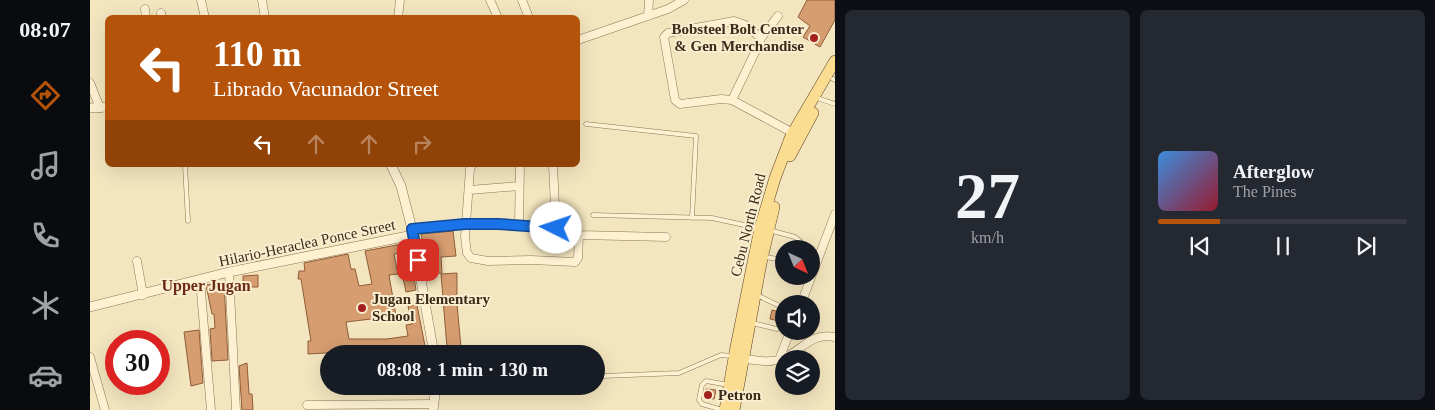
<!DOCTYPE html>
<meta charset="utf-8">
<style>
body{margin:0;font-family:"Times New Roman",serif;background:#242831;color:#f1f3f6;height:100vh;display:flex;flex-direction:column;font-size:19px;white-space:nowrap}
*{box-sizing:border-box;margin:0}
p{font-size:16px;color:#9ea1a6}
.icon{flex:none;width:28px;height:28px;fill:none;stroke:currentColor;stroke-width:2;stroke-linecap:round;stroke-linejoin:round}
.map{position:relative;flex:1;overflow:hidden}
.sheet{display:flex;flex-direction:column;gap:10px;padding:10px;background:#0d0f14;width:600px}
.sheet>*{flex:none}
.guide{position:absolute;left:15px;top:15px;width:475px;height:152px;border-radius:8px;box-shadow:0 5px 20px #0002;background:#b45309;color:#fff;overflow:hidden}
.needle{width:32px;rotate:137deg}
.fabs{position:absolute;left:685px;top:240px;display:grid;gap:10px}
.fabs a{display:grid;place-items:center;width:45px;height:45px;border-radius:50%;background:#171b24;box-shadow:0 5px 20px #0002;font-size:25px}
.speed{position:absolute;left:15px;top:330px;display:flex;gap:10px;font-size:25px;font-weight:700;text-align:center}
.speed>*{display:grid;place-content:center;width:65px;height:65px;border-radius:50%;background:#171b24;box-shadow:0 5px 20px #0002;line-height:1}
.speed .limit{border:8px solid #d22;background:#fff;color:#111}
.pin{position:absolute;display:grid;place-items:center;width:42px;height:42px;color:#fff;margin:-21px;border-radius:10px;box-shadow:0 2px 8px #0006}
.me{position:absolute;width:55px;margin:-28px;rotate:274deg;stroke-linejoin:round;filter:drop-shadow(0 0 4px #0008)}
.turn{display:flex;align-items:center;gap:18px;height:105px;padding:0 25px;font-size:22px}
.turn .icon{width:65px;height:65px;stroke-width:2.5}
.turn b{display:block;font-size:35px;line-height:42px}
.lanes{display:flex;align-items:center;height:48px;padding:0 25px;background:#0003;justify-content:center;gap:25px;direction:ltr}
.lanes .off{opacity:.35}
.sheet .widget{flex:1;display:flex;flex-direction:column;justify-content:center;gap:8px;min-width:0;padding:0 18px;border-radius:8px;background:#242831}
.sheet .dial{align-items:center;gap:0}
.dial b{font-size:65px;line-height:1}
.song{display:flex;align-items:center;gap:15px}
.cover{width:60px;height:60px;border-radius:8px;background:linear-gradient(135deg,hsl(210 70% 55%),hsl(350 70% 35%))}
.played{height:5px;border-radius:2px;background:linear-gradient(90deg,#b45309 25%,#363941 25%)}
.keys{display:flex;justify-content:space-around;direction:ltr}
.sheet .tiles{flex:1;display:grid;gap:10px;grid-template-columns:repeat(2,1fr)}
.trip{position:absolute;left:230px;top:345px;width:285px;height:50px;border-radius:25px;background:#171b24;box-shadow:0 5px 20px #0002;font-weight:800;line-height:50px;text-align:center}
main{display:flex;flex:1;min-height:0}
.tabs{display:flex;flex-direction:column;width:90px;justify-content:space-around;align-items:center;background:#090b0e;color:#9ea1a6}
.tabs .icon{width:35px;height:35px}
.tabs .active{color:#b45309}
.tabs b{font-size:22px;color:#f1f3f6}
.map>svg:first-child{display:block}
.building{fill:#d59d70;stroke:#8f5d38}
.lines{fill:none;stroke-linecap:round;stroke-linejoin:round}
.service-casing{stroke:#8d7555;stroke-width:5}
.minor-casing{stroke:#8d7555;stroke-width:9}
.tertiary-casing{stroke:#8d7555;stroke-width:10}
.primary-casing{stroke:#5a422a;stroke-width:12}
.service{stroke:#fdf1d2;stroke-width:4}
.minor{stroke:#fdf1d2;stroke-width:8}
.tertiary{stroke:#fdf1d2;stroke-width:9}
.primary{stroke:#fbdd91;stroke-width:11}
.route-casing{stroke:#114b97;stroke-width:12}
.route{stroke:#1a73e8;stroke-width:9}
.poi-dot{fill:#a3211e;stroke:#f9eecf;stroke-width:2}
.labels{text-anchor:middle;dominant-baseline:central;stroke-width:4;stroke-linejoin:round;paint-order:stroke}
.poi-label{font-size:15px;font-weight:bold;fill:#3b2b1b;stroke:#f9eecf;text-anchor:start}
.street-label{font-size:15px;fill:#3b2b1b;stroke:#f9eecf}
.neighbourhood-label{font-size:16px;font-weight:bold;fill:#6d2a15;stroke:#f9eecf}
</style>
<main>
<nav class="tabs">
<b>08:07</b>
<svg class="icon active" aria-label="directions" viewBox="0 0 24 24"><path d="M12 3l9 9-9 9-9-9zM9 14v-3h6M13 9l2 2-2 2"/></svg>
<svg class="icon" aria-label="music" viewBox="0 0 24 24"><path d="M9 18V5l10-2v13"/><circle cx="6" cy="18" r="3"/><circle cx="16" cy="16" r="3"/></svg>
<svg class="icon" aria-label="phone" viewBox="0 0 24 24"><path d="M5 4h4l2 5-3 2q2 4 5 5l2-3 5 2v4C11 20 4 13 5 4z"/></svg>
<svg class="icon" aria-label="climate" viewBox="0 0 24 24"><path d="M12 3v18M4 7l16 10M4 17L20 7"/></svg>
<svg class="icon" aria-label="car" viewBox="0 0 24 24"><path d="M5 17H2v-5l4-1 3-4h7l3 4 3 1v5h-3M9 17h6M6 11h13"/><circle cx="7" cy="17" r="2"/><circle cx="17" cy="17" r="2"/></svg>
</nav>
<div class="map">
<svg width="745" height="410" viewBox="0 0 745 410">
<rect width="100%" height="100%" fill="#f3e5be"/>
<path class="building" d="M717,0H745V20L730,47L713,37L720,26L708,17Z
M363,231L366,256L351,257L352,273L338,274L336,245H333L331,234Z
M312,244L313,253L304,254L308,274L299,275L306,316L256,322L259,339H297L318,336L316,325L322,324L318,306L327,305L336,351L322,354L321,351L311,352L310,349L218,354V341H221L211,279H208L209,271H215L214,263L258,254L261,269H265L269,286L282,284L275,251Z
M322,266L326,290L316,292L311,268Z
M367,273V294H366L371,347L357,348L351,274Z
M168,275V287H153V276Z
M134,282L138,360L122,361L120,329L125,328L124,314H122L116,285Z
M682,310L694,313V315L689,321L680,319Z
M109,330L113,383L101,386L94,332Z
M157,363L159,394H162L163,410H152L149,366Z
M616,389L626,390L624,399L614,398Z"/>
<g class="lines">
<defs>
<path id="service" d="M743,79L745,80
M730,99L745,104
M496,124L606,136L602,218
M95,165L98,221
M503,215L622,218L668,228
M679,230L705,237L710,241L709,249
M675,257L694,260
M667,295L694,308
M662,323L687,329L691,326L694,319
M506,379L513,376L589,373L631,355L642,356
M632,410L612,404L609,400L612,385L616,381L639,385"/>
<path id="minor" d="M111,0L115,18
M172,0L175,18
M400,0L408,18
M432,0L439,18
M55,9L56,18
M71,13L72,18
M558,16L559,0
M308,18L310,0
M671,38L655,25L644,21L578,33L574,37L585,100L590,104L631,99L642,100L703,133
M488,40L578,9L594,0
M0,83L10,108
M642,100L670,42L671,38L688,16
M382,165L380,169L375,237L377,253L381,258L398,261L441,260L485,262L488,258L489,235
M463,165L466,228
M379,190L429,186
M429,225L430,165
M322,229L375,224H408L466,228L489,235L576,237
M47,261L53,295
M139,272L146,410
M110,280L121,410
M711,304L745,214
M364,354L376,352V354
M0,357L15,410
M651,358C664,360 681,364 693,358C714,350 720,332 745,337
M689,360L700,331
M217,405L344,404"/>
<path id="tertiary" d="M0,108L18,107
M301,165L311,186L322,229L344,354
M0,307L139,272L323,235
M343,410L346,386"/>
<path id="primary" d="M700,156L723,113
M635,410L646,347L670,228L685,178L701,136L745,61
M644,410L671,263L684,207"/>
</defs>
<use href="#service" class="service-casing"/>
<use href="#minor" class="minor-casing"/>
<use href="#tertiary" class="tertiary-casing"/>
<use href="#primary" class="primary-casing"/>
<use href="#service" class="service"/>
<use href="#minor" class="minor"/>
<use href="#tertiary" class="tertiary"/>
<use href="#primary" class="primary"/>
</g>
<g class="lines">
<defs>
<path id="route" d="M328,260L322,229L375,224H408L466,228"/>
</defs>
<use href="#route" class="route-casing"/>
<use href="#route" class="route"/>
</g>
<g class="poi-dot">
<circle cx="724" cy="38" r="5"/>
<circle cx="272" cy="308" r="5"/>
<circle cx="618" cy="395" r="5"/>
</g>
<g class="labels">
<g class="poi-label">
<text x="714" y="29" text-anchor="end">Bobsteel Bolt Center<tspan x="714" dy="17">&amp; Gen Merchandise</tspan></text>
<text x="282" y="299">Jugan Elementary<tspan x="282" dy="17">School</tspan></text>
<text x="628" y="395">Petron</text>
</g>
<g class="street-label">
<text transform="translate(658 225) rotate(-76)">Cebu North Road</text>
<text transform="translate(217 243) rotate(-12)">Hilario-Heraclea Ponce Street</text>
</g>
<g class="neighbourhood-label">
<text x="116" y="285">Upper Jugan</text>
</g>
</g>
</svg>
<div class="fabs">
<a><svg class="needle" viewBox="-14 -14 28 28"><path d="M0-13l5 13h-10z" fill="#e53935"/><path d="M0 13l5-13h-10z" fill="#9ea1a6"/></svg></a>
<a><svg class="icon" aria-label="sound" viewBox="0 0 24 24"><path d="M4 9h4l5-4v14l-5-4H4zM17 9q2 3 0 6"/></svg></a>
<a><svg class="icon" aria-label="layers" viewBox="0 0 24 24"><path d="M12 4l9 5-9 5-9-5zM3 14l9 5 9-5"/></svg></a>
</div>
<div class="speed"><div class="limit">30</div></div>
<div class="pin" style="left:328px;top:260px;background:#d93025"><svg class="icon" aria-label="arrive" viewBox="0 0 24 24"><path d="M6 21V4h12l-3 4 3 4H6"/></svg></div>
<svg class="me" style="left:466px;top:228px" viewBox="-20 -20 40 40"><circle r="19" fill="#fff"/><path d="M0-13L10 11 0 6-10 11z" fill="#1a73e8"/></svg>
<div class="trip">08:08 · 1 min · 130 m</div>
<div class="guide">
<div class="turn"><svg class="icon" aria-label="left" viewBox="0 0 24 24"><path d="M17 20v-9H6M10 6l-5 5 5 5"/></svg><div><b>110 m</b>Librado Vacunador Street</div></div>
<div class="lanes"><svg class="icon" aria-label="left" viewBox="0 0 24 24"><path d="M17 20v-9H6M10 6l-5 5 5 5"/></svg><svg class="icon off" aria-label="ahead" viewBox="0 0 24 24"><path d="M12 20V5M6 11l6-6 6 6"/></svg><svg class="icon off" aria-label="ahead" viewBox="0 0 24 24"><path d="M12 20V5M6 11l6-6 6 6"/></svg><svg class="icon off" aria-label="right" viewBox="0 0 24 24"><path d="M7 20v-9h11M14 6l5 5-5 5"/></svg></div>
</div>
</div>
<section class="sheet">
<div class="tiles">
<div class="widget dial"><b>27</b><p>km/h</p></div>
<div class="widget">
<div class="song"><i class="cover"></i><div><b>Afterglow</b><p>The Pines</p></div></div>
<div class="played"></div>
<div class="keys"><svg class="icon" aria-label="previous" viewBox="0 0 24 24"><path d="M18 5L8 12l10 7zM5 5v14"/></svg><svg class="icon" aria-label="pause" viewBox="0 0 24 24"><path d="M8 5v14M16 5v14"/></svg><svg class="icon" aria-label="next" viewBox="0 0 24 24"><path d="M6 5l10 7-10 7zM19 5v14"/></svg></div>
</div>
</div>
</section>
</main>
